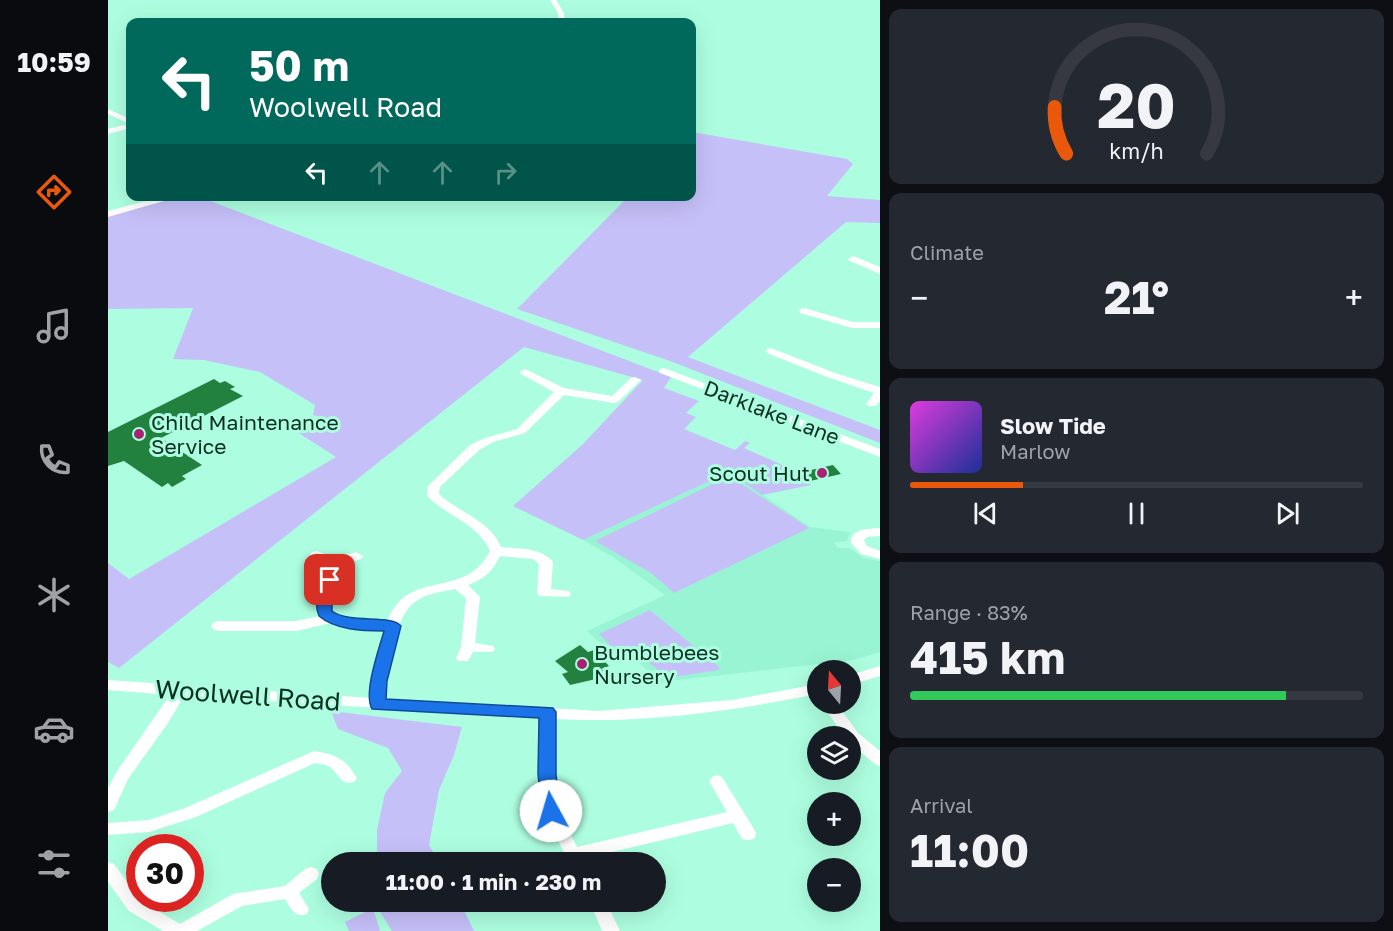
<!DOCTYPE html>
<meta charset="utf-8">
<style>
body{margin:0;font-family:"Golos Text",sans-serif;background:#242831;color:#f1f3f6;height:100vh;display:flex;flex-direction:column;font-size:22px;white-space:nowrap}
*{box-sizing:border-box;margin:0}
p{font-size:20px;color:#9ea1a6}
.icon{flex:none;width:33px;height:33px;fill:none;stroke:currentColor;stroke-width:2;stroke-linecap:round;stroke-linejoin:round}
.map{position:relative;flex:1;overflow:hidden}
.drawer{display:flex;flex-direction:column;gap:9px;padding:9px;background:#0d0f14;width:513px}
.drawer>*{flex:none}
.banner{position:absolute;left:18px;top:18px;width:570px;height:183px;border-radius:12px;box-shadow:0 6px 24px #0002;background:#00695c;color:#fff;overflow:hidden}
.needle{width:39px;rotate:342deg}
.buttons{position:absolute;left:699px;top:660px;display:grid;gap:12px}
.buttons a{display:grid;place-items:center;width:54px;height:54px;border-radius:50%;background:#171b24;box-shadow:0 6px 24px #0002;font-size:30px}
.speed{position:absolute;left:18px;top:834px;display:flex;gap:12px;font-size:30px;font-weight:700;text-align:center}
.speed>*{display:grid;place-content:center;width:78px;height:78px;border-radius:50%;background:#171b24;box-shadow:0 6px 24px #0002;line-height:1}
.speed .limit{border:9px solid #d22;background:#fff;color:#111}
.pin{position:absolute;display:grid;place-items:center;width:51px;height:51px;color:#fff;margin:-26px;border-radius:12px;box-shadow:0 3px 9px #0006}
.me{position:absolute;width:66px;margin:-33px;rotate:354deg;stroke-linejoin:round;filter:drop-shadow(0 0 4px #0008)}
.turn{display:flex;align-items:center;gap:21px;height:126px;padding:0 24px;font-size:27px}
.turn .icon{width:78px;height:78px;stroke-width:2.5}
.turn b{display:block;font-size:42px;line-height:51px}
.lanes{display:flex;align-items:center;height:57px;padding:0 24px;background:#0003;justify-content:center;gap:30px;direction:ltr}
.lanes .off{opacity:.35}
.big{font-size:45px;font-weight:700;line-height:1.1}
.drawer .widget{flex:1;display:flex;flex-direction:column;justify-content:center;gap:9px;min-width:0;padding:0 21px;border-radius:12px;background:#242831}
.drawer .dial{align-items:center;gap:0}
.dial svg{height:156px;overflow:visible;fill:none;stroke:#363941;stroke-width:7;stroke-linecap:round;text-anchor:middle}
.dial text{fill:#f1f3f6;stroke:none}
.song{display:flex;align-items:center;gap:18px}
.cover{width:72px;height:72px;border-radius:9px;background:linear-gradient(135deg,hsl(300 70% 55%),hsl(230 70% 35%))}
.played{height:6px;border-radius:3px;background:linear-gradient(90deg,#ea580c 25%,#363941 25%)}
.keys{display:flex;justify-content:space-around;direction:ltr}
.heat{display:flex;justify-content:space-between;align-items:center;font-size:33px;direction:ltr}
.charge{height:9px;border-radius:4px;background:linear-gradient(90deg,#34c759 83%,#363941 0)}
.trip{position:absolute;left:213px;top:852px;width:345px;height:60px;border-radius:30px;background:#171b24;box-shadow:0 6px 24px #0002;font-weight:700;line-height:60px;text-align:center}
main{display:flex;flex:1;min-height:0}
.tab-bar{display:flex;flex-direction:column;width:108px;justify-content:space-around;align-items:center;background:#090b0e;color:#9ea1a6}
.tab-bar .icon{width:42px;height:42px}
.tab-bar .on{color:#ea580c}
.tab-bar b{font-size:27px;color:#f1f3f6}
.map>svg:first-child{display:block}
.built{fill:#99f4d3}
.green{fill:#c6c0f9}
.building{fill:#23813f}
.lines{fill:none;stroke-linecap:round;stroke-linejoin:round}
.minor{fill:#fff;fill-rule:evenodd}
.route{fill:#1a73e8;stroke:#114b97;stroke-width:1.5}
.poi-dot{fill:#a52371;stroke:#adfee0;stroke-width:2}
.labels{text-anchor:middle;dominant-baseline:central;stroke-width:6;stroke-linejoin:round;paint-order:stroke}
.street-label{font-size:21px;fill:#0b2e23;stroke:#adfee0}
.poi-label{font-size:21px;fill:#0b2e23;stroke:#adfee0;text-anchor:start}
.near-street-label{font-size:26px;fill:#0b2e23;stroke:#adfee0}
</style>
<main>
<nav class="tab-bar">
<b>10:59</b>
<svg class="icon on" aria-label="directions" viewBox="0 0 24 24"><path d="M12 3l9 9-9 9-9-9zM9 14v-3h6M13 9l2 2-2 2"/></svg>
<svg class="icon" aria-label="music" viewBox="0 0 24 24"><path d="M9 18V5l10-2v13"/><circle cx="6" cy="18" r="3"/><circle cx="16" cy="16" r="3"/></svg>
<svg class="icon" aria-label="phone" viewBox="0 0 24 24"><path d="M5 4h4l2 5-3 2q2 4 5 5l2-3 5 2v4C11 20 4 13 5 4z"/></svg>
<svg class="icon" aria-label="climate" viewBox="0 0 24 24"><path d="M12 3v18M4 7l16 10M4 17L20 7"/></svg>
<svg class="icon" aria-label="car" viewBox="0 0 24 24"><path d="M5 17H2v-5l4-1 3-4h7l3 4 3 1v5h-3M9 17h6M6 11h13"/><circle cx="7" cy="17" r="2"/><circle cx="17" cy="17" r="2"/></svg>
<svg class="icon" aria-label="filters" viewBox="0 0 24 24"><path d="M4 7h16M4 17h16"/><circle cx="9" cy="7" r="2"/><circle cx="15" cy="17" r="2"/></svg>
</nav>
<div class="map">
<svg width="772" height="931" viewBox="0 0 772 931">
<rect width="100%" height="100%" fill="#adfee0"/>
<path class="built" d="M621,472L702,527L742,532L739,541L726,543L730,548H741L756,558L772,561V652L746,660L552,682L517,650L506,655L479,631L557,595L505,557L475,540Z"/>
<path class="green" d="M584,132L739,159L745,164L719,196L772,200V223L738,222L580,357L772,430V443L562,361L409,309L520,197L584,196Z
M73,197H92L563,377L556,388L591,401L578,413L588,417L576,429L627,450L637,441L642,443L636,448L681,468L703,485L654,495L621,472L475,540L405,506L474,445L535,380L416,347L11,668L0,662V563L21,579L228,457L186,430L188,427L224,431L227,422L205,415L207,405L152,372L96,360L65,359L85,308L0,309V215Z
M621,476L701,528L566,593L543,573L487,541Z
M542,610L611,667V670L559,678L522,646L508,651L491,634Z
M223,711L354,727L346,755L331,790L321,845L331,862H269V830L277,793L294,771L280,748L230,729Z
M269,902H352L366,931H284L269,907Z
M265,908L272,931H241L237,922Z"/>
<path class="building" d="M106,379L112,383L117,381L127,387L122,389L135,396L53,438L94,465L74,476L78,479L64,487L60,483L54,487L16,461L0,466V432Z
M725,465L733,474L702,481L694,472Z
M472,645L480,652L486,650L501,666L493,669L501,676L462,685L454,674L460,672L447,661Z"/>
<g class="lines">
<path class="minor" d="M442,0H448L456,13L457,22H451L450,13Z
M0,109L22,119V124L0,114Z
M16,125L20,127L19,129L0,134V129Z
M57,196H73L0,217V211Z
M745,256L772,267V274L742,261L740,259Z
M696,308L745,322H772V328H744L692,313L691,311L692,309Z
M663,348L727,373L772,387V401L768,406H760L758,404L766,393L719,377L659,353L658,351L659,349Z
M556,368L772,449V457L552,373L551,371L552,369Z
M417,369L456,388L504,396L523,378L527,377L533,380L510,402L506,403L456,395L417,433L385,442L370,451L332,487L331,494C351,513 382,520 393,547C411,549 432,547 445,562L443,589L461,591L463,594L461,597L431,596L429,593L431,564L425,559L392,556C385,571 376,579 360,585L372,597L367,643L385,646L387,649L385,652H365L360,661H350L348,658L353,647L358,598L347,589C334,592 318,593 307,602C285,617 280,673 278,699L491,711L624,700L710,684V694C623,711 535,724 446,719L447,774L451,811L469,847L619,812L601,781L604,777L609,775L614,777L646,829L648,834L646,839L640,840L634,839L625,823L475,859V862H461L435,811L431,774L432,718L76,696L60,723L20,779L6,810L0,812V788L9,771L62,695L0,690V680L263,698L276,631L249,630L223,623L188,631H110L105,629L103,626L105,623L110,621H188L212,616C203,603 216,578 220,564L204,558L202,555L204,552L209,551L228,558L248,552L255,556L253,559L233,565L223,598V610C239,622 259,623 279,622C300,566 356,602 382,551C371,525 340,516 321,498L319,495L320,486L362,445L377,438L409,429L446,392L413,374L412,372Z
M772,528V536L759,537L756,540L759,546L772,551V559L753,554L743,543C743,528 760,529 772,528Z
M772,666V676L742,685V675Z
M714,704H729L750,733L772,751V766L767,764L742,743V736H736Z
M206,751C228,755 237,758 249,778L246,782C233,786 231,774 222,767C218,764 212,764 207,763L88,817L41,832L0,835V823L41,820L77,808Z
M0,862L6,864L33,901L72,924L125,894L177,886L197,869L203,867L209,869L211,874L209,879L191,893L201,909L199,914C187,918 183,909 177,899L134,906L89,931H55L21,911L0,882Z
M482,902H498L512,931H494Z"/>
</g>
<path class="route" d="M222,575L229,580L224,598V611C241,624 284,614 293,626L279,681L278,699L445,708L448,712V774L452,811L449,816H436L434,811L430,774L431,718L264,709C255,693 271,649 276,631C255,631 227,630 211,616C206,605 209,579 222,575Z"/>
<g class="poi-dot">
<circle cx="31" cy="434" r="6"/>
<circle cx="714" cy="473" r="6"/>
<circle cx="474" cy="664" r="6"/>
</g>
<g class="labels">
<g class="street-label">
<text transform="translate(664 412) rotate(21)">Darklake Lane</text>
</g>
<g class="poi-label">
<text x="43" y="422">Child Maintenance<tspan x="43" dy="24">Service</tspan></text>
<text x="702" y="473" text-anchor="end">Scout Hut</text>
<text x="486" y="652">Bumblebees<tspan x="486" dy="24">Nursery</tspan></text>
</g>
<g class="near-street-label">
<text transform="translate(140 695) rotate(4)">Woolwell Road</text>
</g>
</g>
</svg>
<div class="buttons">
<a><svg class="needle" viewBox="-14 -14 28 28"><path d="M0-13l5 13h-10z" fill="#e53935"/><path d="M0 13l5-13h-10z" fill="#9ea1a6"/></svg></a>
<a><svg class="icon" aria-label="layers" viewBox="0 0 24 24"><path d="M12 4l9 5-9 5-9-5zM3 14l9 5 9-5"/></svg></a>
<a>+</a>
<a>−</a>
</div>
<div class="speed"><div class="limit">30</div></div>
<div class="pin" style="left:222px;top:580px;background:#d93025"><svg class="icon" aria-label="arrive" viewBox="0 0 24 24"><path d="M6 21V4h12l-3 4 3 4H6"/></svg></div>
<svg class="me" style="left:443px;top:811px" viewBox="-20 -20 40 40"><circle r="19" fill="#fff"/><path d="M0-13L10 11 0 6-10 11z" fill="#1a73e8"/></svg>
<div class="trip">11:00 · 1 min · 230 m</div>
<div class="banner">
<div class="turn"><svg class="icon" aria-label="left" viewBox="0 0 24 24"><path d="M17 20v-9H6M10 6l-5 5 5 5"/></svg><div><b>50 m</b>Woolwell Road</div></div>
<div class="lanes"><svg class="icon" aria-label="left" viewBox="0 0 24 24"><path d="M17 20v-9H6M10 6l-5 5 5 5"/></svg><svg class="icon off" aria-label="ahead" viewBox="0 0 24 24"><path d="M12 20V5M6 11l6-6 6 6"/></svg><svg class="icon off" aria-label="ahead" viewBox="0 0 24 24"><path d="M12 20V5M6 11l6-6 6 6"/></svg><svg class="icon off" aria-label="right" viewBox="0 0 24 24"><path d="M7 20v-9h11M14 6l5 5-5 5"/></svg></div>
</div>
</div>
<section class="drawer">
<div class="widget dial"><svg viewBox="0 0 100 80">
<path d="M14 69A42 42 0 1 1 86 69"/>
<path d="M14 69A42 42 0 0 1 8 45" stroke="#ea580c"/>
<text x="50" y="56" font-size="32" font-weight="700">20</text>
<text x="50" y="72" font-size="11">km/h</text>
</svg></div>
<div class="widget"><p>Climate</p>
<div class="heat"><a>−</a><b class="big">21°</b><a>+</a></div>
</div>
<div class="widget">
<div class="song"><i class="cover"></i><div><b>Slow Tide</b><p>Marlow</p></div></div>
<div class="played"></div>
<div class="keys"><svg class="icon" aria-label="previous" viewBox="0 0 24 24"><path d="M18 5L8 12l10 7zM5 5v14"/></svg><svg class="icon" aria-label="pause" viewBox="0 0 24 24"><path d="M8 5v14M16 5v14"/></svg><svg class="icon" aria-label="next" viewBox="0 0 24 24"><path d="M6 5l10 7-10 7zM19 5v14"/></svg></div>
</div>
<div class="widget"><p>Range · 83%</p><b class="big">415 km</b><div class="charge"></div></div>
<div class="widget"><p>Arrival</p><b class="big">11:00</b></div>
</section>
</main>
